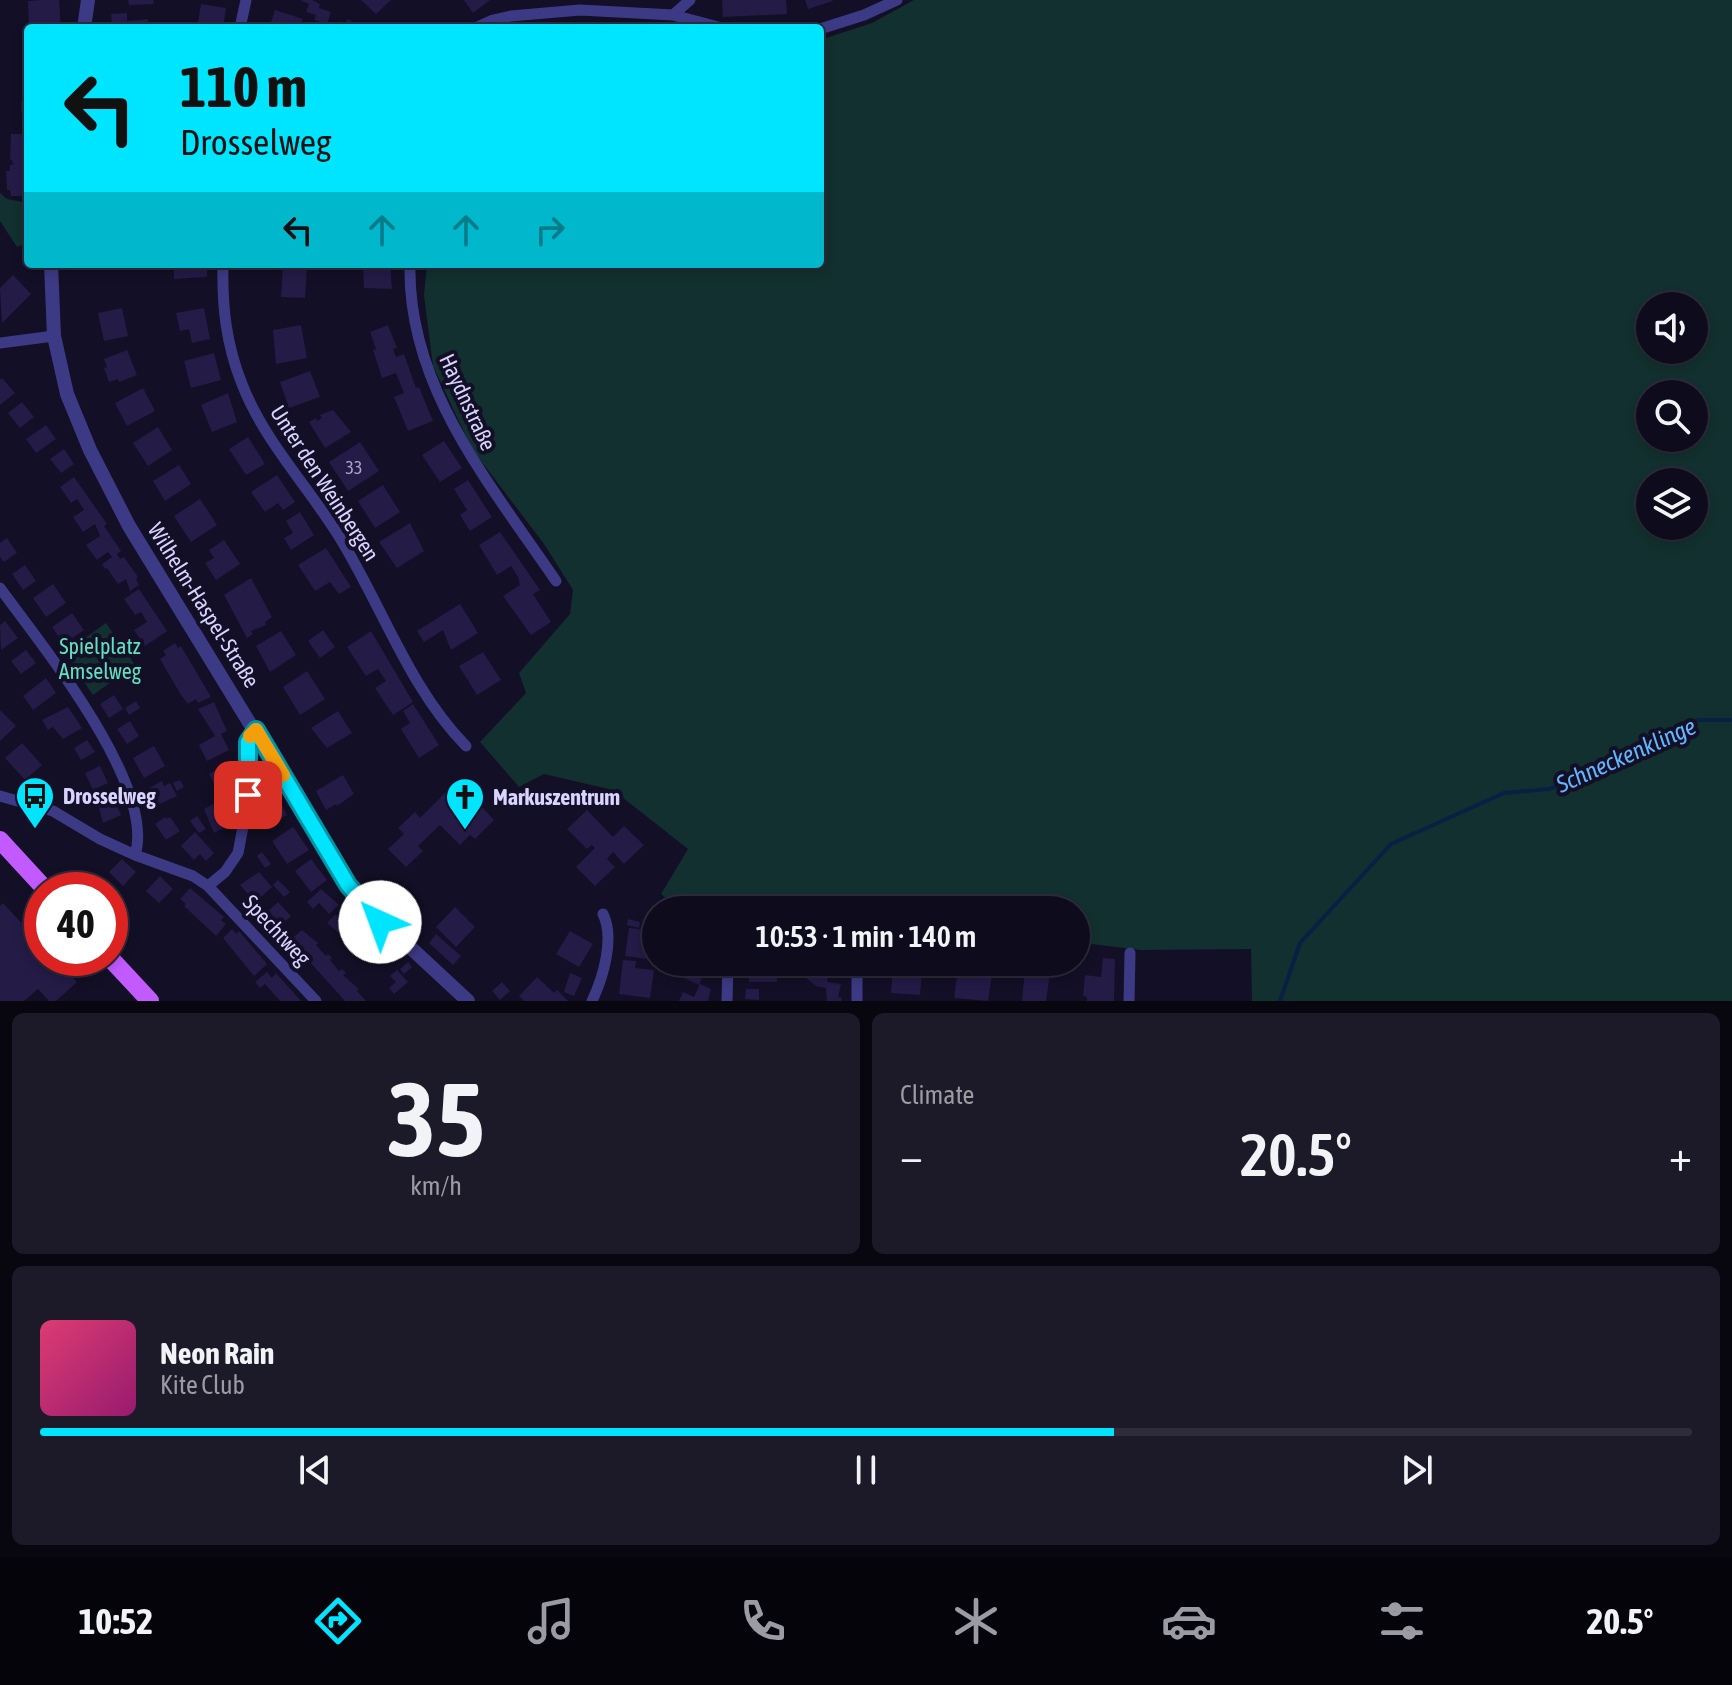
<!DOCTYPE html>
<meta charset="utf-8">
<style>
body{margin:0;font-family:"Asap Condensed",sans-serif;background:#1c1929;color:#f1f3f6;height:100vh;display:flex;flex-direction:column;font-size:30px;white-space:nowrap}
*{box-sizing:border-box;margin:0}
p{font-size:26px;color:#9b9ba3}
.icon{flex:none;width:44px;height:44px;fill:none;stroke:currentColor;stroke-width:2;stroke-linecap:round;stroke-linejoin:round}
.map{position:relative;height:1001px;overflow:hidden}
.drawer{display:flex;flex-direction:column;gap:12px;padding:12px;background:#08060f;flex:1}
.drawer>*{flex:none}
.banner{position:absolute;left:24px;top:24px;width:800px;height:244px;border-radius:8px;box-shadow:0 4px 12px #0003,0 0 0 2px #2e2b3b;background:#00e5ff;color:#111;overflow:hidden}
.buttons{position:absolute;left:1636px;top:292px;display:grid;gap:16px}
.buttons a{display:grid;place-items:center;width:72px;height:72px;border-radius:50%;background:#0e0b1c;box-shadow:0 4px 12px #0003,0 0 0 2px #2e2b3b;font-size:40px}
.speed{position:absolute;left:24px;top:872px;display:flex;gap:16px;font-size:40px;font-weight:700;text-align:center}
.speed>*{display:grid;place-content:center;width:104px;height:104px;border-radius:50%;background:#0e0b1c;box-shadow:0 4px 12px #0003,0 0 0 2px #2e2b3b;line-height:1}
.speed .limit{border:12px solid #d22;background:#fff;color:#111}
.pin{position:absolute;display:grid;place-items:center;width:68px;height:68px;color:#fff;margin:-34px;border-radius:16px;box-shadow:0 4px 12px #0006}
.me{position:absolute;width:88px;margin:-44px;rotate:317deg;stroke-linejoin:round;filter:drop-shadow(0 0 6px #0008)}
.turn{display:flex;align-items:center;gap:28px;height:168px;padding:0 24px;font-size:36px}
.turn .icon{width:104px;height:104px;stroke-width:2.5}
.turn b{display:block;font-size:56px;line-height:68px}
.lanes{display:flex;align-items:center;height:76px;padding:0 24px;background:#0003;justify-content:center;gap:40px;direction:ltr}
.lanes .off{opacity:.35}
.big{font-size:60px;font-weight:600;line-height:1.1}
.drawer .tile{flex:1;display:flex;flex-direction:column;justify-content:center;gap:12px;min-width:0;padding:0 28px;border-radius:12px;background:#1c1929}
.drawer .dial{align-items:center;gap:0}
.dial b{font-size:104px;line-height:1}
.song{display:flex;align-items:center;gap:24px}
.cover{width:96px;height:96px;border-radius:12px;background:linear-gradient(135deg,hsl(340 70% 55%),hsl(320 70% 35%))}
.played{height:8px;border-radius:4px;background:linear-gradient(90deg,#00e5ff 65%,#2e2b3b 65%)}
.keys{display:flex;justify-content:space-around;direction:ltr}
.heat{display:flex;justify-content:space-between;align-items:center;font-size:44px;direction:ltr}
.drawer .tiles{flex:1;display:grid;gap:12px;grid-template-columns:1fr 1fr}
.tile:last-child{grid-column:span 2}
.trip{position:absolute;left:642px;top:896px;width:448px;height:80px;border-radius:40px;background:#0e0b1c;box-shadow:0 4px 12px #0003,0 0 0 2px #2e2b3b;font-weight:600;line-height:80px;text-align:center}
.dock{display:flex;height:128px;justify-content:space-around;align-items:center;background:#06040b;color:#9b9ba3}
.dock .icon{width:56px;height:56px}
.dock .selected{color:#00e5ff}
.dock b{font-size:36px;color:#f1f3f6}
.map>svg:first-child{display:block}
.green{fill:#12302f;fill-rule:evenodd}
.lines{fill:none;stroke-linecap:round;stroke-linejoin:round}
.stream{stroke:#0a1f44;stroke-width:4}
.building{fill:#241b47}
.minor{stroke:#3d3a85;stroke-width:11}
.tertiary{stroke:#3d3a85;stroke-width:14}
.primary{stroke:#c25bff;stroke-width:18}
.route-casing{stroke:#0095a6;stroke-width:20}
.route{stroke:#00e5ff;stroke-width:14}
.slow{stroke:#f59e0b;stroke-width:14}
.labels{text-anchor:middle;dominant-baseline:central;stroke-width:8;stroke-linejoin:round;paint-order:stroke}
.number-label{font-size:18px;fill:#aca6d1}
.street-label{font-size:22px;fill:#d9d4ff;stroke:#130f26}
.park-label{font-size:22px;fill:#5fe0c0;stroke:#130f26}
.poi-label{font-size:22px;font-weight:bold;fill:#d9d4ff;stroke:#130f26;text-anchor:start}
.water-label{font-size:24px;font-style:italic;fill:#62b6ff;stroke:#130f26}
</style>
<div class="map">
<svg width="1732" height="1001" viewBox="0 0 1732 1001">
<rect width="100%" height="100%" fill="#130f26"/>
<path class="green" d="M914,0H1732V1001H1252L1251,949L1140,950L1076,942V910H808L757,904L675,906L661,894L688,849L613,790L544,774L519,787L480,742L526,693L519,673L570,614L573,590L544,544L472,449L433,366L424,295L427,264H820V40L872,23ZM1650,306H1694V350H1650ZM1650,394H1694V438H1650ZM1650,482H1694V526H1650Z
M0,193L7,199L28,203V257L21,245L17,247L0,221Z
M106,623L135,665L93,695L64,653Z"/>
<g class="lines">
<path class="stream" d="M1280,1001L1300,943L1391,844L1504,793L1549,789L1610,767L1647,741L1698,720H1732"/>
</g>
<path class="building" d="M42,0H59L61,28H29L28,1Z
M128,0H153L154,4L129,5Z
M300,0H312L320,4L319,8L331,12L327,24L314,20L316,15L306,12L309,4Z
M361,0H391L376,14Z
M464,0H490L473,13Z
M722,0H786L787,14L723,17Z
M805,0H832L833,1L808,9Z
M201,4L226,8L223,28H200L201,23L198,22Z
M275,10L303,19L300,28H269Z
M127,13V21L148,19L149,28L112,26L111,14Z
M347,19L365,28H338L340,21L346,23Z
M21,102H28V117H22Z
M11,134H28V196H11L10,190H7L6,171H10V165H13L12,160H10Z
M174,264H207V277L174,279Z
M283,264L307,267L305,298L281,297Z
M363,264H390L392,289L364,288Z
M13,275L31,294L2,323L0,288Z
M122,308L128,336L104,341L98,313Z
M204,308L210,339L192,343L189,329L180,331L176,313Z
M301,325L307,358L276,364L273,330Z
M388,325L397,348L393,349L396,357L404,354L416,388L419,387L433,421L408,431L394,397L404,393L396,373L382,378L373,350L376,349L370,332Z
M127,350L137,375L119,382L118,379L109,382L104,368L107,367L104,359Z
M214,353L221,380L191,388L184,361Z
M310,371L320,397L289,408L280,382Z
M2,378L15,393L0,405V380Z
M143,388L155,411L127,426L115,403Z
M228,393L237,422L212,432L201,405Z
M22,402L34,417L20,428L8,413Z
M333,410L351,432L325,448L309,422L316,418L317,421L322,418L320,415Z
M46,425L56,439L36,453L26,439Z
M158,427L172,450L148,466L133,443Z
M248,437L265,464L246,475L229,449Z
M444,441L462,468L440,482L422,455Z
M360,442L379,471L348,491L329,462Z
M64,449L74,464L61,473L50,459Z
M179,465L191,484L165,501L153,481Z
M277,475L295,502L283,510L278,503L265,512L251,492Z
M74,477L107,524L104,526L121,551L117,554L120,559L124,557L138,577L136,579L139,585L130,591L126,579L118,584L107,568L105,569L102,564L112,557L108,552L97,560L86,545L100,536L95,524L83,532L73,517L84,510L77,499L71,503L60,487Z
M468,480L492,517L470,531L460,515L467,510L454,489Z
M383,485L400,512L375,528L358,501Z
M200,499L217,525L191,542L174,516Z
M300,512L314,535L291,550L284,538L293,533L286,521Z
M410,523L424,551L397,568L379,542Z
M500,532L540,590L533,594L551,622L531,635L503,596L520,585L518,577L511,566L497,575L479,545Z
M7,538L17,553L4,562L0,557V543Z
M224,540L240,564L216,580L205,563L214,558L209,550Z
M326,548L351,587L339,594L330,582L315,591L298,565Z
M25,565L36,581L23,590L12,574Z
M251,578L272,617L265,622L266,625L251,631L253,634L247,638L224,595Z
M53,584L66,603L46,617L33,598Z
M139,589L167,631L145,646L134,630L147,622L141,612L135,615L124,599Z
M460,604L478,633L451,650L443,630L424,642L417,631Z
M72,613L84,630L64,644L52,627Z
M5,621L18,638L1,650L0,625Z
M323,630L335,647L320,658L308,641Z
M281,631L296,655L270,672L256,646Z
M371,631L413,702L393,715L375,688L386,681L378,669L366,676L347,647Z
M175,643L178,648L181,646L211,697L198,703L196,699L188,704L181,695L160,659L166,655L163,651Z
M26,650L36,663L21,674L11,661Z
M483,652L501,680L477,695L459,666Z
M307,671L325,699L300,715L283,687Z
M46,678L56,693L33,710L23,696Z
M114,695L123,709L109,718L100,704Z
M136,701L140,708L129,715L125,708Z
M214,702L227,731L221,734L229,750L207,761L199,745L215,736L198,709Z
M413,704L439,745L419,758L401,729L410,723L403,711Z
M68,707L82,728L63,739L53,727L48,730L42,720Z
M0,710L16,726L0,741Z
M338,711L352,733L327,748L311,728Z
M130,721L139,736L127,744L117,729Z
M87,740L95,752L81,760L74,748Z
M22,743L42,765L25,780L5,758Z
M154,746L165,766L144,778L133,758Z
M225,765L237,787L225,793L222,787L217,790L209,774Z
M100,766L108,783L93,790L85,773Z
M343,775L354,794L337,806L336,804L326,810L316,791Z
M180,780L184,787L177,791L173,783Z
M162,781L164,786L170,783L177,796L153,807L148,797L152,795L149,788Z
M448,790L457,799L466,790L494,820L475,839L470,835L460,845L440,825L418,846L423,851L406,867L388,849L404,834L398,828L415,812L420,818Z
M276,792L287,815L269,824L257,801Z
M113,798L121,815L103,823L98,804Z
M225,798L235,822L214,833L204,809Z
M587,810L613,837L624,826L644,845L624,864L613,852L607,859L615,867L595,886L576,867L595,848L592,845L587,849L567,829Z
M197,816L206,829L199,833L190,821Z
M165,817L166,819L170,817L180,831L166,840L155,824Z
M293,827L309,850L287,864L272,841Z
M195,832L214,853L206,861L200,854L194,860L181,846Z
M262,852L271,864L265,868L257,856Z
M122,859L136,872L123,886L109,872Z
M311,859L327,880L311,892L295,871Z
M259,872L272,887L259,899L252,891L248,894L240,885Z
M160,876L173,889L159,903L146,891Z
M278,880L290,892L284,897L273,885Z
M190,888L224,917L221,920L226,924L216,936L184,906L186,904L180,899Z
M321,889L339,905L329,914L319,903L313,909L307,902Z
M278,902L291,916L279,927L266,913Z
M3,903L42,945V958H55L77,982L56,1001H49L38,989L24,1001H0V906Z
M455,907L475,927L456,947L436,927Z
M353,911L361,919L340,934L327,923L336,914L342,921Z
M628,919L640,922L639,928L627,925Z
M629,928L656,931V960L625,956Z
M232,929L236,934L239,931L267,964L254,976L223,938Z
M302,930L318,943L316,945L326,956L328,954L332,958L330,960L339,971L342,969L346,973L343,975L359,989L357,991L366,1001H345L290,940Z
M374,931L382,940L375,946L380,952L374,958L363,945Z
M570,931L593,944L579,967L556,954Z
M436,934L461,956L453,965L429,943Z
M1103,958L1115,959L1114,1001H1087V997L1083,996L1085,975L1101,977Z
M623,960L636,961L635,968L654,970L650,998L619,994Z
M408,962L412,967L404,974L400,969Z
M678,962H710L699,985L673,973Z
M749,962H778L777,982H749Z
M810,962H831L827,982L841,984L838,997L842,998L841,1001H827L826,988L816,986L807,979Z
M959,962L993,967L988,1001L954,998Z
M893,967L922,970L920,995L891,993Z
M397,970L408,982L394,994L389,988L396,982L390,976Z
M1025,970L1050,973L1046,1001H1022Z
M267,972L272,978L276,973L301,1001H280L265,984L260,988L255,982Z
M570,973L582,978L574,996L564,992Z
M537,977L554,993L557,990L568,1001H524L519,996Z
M502,982L510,991L500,1000L492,991Z
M700,984L711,989L708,1001H679L683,992L694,997Z
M746,989H759V1000L745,999Z"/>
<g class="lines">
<path class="minor" d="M673,15L690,0
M240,28L246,0
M475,28L493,20L511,16L580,10L673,15L722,28
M820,29L864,15L897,0
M223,264C222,306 226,344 242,384C264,441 308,486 340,538C382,606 409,688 466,746
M410,264C407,387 491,485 556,581
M0,343L54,336
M0,588C40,643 157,786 135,855
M0,796L53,811L100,839L135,855L193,876L208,886L225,872L238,853L246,811L248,742L256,730
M208,886L316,1001
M592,1001C603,978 615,938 603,914
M727,1001L728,962
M857,1001V962
M1129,1001L1130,953"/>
<path class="tertiary" d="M84,28L88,0
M51,264L54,336L67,394L90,450L129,526L356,897L468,1001"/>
<path class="primary" d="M0,840L46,890
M110,958L150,1001"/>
</g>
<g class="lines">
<defs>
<path id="route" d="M248,795V742L256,730L348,885L380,922"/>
</defs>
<use href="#route" class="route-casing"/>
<use href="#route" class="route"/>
<path class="slow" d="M250,736L256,730L283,775"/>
</g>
<defs>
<symbol id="bus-pin" viewBox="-11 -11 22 30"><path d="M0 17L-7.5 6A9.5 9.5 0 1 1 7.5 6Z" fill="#00e5ff" stroke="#130f26"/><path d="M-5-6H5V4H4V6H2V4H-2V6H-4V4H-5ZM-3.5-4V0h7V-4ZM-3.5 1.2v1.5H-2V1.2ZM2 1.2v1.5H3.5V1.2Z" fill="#111"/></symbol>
<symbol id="church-pin" viewBox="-11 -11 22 30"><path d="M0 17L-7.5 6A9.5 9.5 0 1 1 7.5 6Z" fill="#00e5ff" stroke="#130f26"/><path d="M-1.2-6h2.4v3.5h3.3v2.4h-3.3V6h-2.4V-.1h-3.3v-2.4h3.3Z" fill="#111"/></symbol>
</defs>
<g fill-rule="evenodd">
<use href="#bus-pin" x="13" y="774" width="44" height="60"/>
<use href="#church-pin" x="443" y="775" width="44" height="60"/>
</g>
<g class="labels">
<g class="number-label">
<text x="354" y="467">33</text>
</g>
<g class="street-label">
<text transform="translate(468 402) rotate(65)">Haydnstraße</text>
<text transform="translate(325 483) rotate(57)">Unter den Weinbergen</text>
<text transform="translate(204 605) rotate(58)">Wilhelm-Haspel-Straße</text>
<text transform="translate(277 930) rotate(47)">Spechtweg</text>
</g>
<g class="park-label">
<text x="100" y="646">Spielplatz<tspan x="100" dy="25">Amselweg</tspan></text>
</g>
<g class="poi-label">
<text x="63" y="796">Drosselweg</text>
<text x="493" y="797">Markuszentrum</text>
</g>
<g class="water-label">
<text transform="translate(1626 755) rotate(-24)">Schneckenklinge</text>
</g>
</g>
</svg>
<div class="buttons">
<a><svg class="icon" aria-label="sound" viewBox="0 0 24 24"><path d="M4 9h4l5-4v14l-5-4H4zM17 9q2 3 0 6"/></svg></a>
<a><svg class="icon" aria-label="search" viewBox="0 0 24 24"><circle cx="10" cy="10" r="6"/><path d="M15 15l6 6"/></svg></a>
<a><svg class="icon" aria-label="layers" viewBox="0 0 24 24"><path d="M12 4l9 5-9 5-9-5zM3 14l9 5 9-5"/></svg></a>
</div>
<div class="speed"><div class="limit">40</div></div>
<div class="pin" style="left:248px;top:795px;background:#d93025"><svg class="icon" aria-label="arrive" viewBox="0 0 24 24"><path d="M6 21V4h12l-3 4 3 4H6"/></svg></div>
<svg class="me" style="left:380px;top:922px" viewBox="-20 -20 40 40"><circle r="19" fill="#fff"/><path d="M0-13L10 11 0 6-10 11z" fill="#00e5ff"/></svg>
<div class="trip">10:53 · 1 min · 140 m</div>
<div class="banner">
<div class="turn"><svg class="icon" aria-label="left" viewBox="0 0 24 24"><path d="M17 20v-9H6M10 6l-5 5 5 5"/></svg><div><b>110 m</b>Drosselweg</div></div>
<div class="lanes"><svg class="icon" aria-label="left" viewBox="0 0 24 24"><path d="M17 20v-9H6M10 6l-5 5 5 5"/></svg><svg class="icon off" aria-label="ahead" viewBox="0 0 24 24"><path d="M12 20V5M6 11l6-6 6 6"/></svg><svg class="icon off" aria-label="ahead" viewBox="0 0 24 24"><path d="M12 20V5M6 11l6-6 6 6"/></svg><svg class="icon off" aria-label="right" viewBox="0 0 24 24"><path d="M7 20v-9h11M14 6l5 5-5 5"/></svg></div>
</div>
</div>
<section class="drawer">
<div class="tiles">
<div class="tile dial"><b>35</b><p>km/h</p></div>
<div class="tile"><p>Climate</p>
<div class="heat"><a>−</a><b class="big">20.5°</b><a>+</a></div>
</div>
<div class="tile">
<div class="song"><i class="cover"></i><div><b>Neon Rain</b><p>Kite Club</p></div></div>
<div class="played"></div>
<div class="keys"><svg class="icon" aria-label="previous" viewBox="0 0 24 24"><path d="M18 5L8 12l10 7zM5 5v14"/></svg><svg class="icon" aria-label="pause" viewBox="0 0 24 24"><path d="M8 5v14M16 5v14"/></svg><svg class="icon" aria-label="next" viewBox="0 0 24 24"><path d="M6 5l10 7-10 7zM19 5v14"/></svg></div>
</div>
</div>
</section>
<nav class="dock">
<b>10:52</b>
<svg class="icon selected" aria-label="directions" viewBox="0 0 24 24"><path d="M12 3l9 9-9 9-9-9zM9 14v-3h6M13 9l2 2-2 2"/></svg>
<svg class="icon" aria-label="music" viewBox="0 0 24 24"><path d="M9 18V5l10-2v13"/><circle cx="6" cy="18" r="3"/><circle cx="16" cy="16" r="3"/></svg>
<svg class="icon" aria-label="phone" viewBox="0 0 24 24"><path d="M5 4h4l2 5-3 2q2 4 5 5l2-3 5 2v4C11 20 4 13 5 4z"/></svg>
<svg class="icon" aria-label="climate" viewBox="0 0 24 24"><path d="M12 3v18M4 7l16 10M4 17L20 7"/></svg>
<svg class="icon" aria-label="car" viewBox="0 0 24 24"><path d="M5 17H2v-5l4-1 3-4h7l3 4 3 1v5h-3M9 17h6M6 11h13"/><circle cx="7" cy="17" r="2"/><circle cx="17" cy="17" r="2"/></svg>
<svg class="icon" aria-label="filters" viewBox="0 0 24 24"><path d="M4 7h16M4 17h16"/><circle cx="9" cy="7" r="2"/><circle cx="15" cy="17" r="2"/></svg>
<b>20.5°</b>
</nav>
